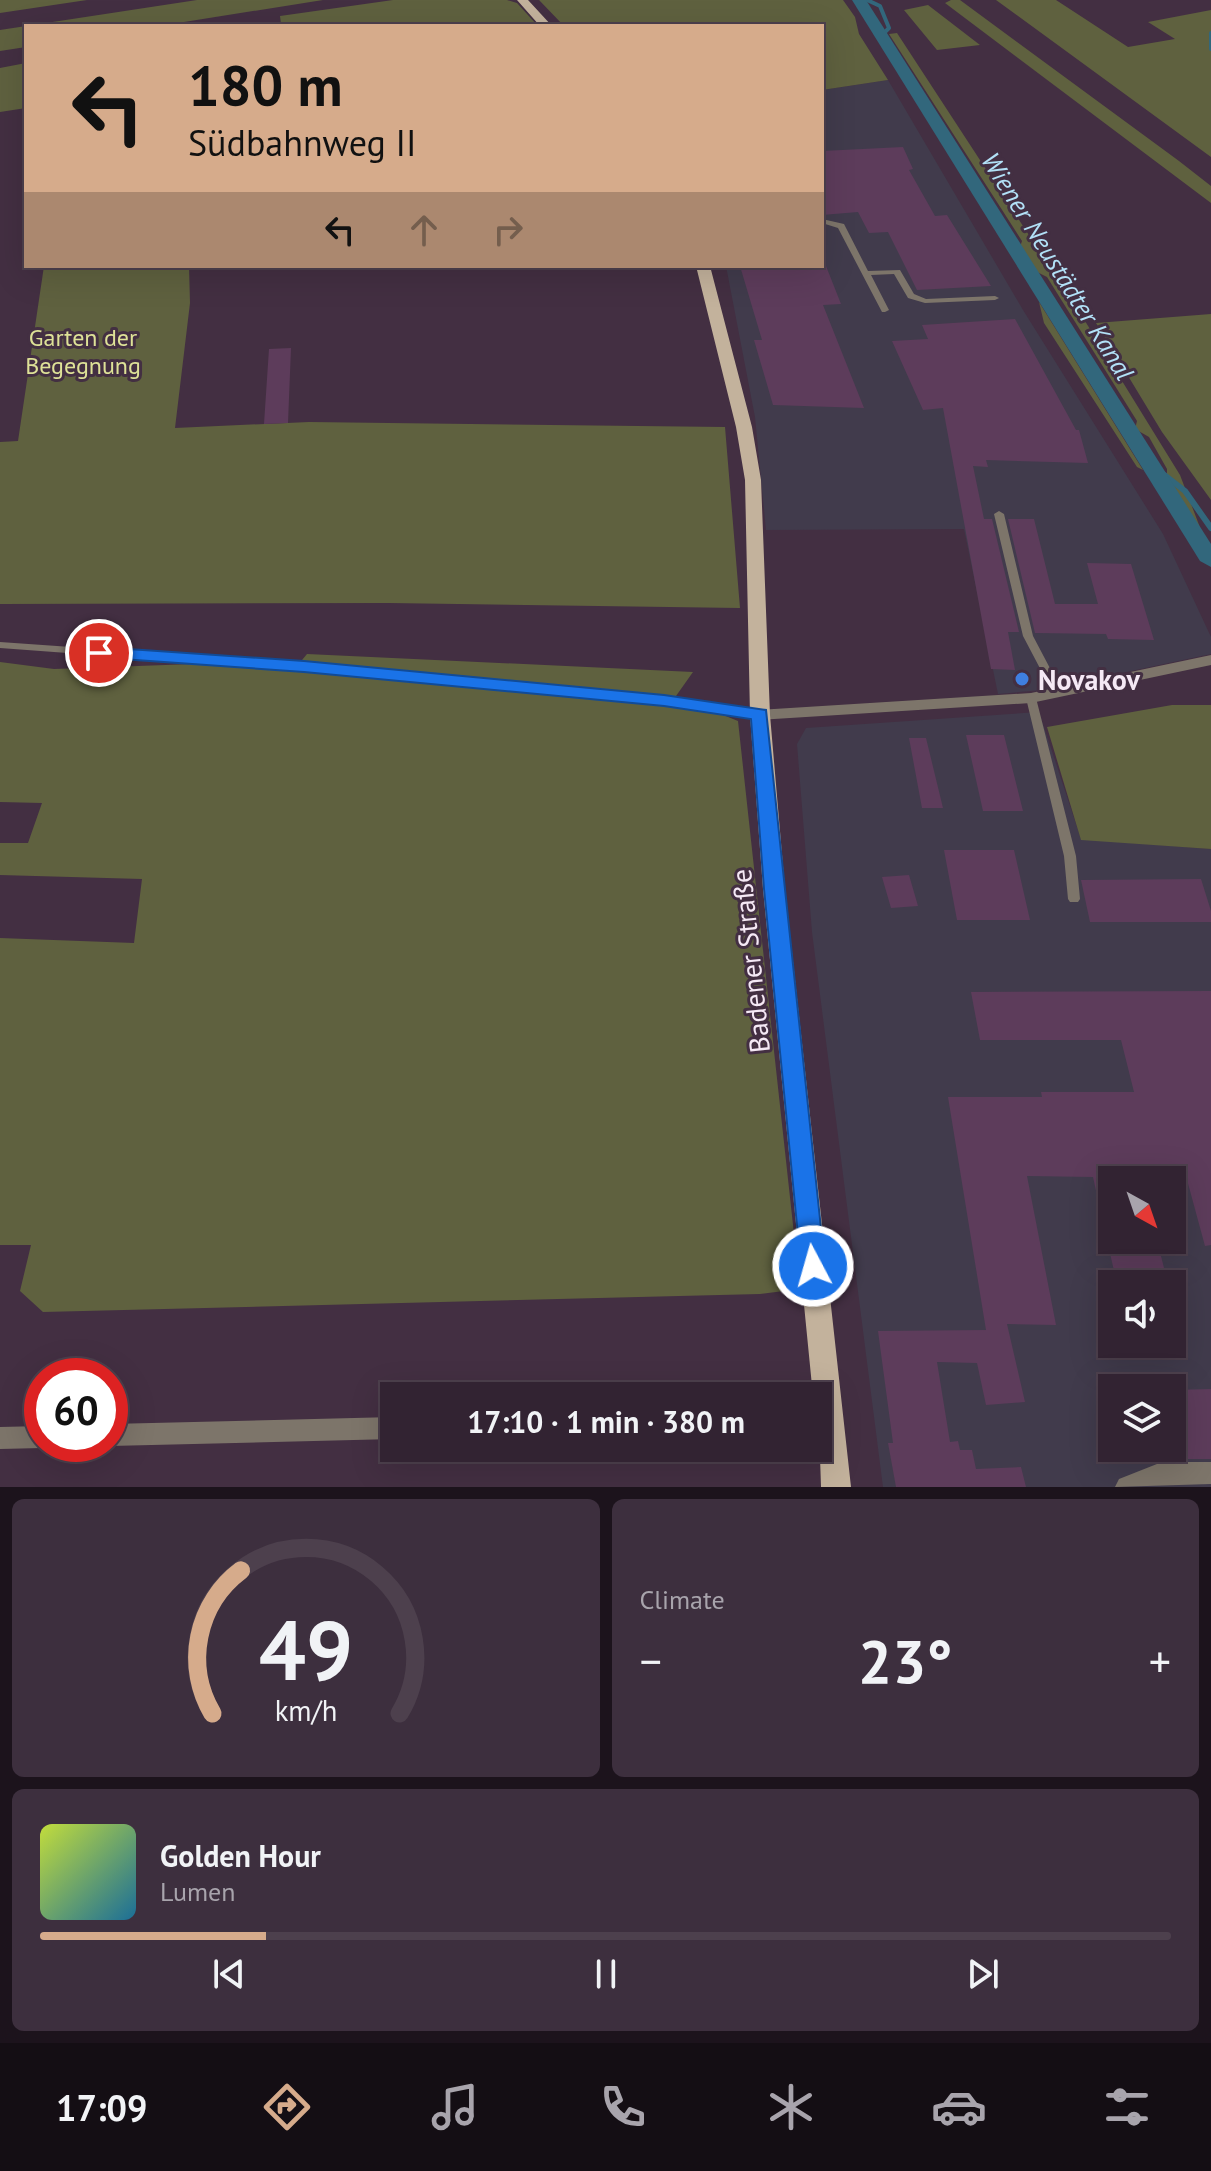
<!DOCTYPE html>
<meta charset="utf-8">
<style>
body{margin:0;font-family:"PT Sans",sans-serif;background:#3d2f3e;color:#f1f3f6;height:100vh;display:flex;flex-direction:column;font-size:30px;white-space:nowrap}
*{box-sizing:border-box;margin:0}
p{font-size:26px;color:#a8a4ac}
.icon{flex:none;width:44px;height:44px;fill:none;stroke:currentColor;stroke-width:2;stroke-linecap:round;stroke-linejoin:round}
.map{position:relative;height:1487px;overflow:hidden}
.details{display:flex;flex-direction:column;gap:12px;padding:12px;background:#1c131c;flex:1}
.details>*{flex:none}
.hud{position:absolute;left:24px;top:24px;width:800px;height:244px;border-radius:0px;box-shadow:0 8px 32px #0002,0 0 0 2px #4d404d;background:#d6ab8b;color:#111;overflow:hidden}
.needle{width:52px;rotate:140deg}
.controls{position:absolute;left:1098px;top:1166px;display:grid;gap:16px}
.controls a{display:grid;place-items:center;width:88px;height:88px;border-radius:0px;background:#322332;box-shadow:0 8px 32px #0002,0 0 0 2px #4d404d;font-size:40px}
.speed{position:absolute;left:24px;top:1358px;display:flex;gap:16px;font-size:40px;font-weight:700;text-align:center}
.speed>*{display:grid;place-content:center;width:104px;height:104px;border-radius:50%;background:#322332;box-shadow:0 8px 32px #0002,0 0 0 2px #4d404d;line-height:1}
.speed .limit{border:12px solid #d22;background:#fff;color:#111}
.pin{position:absolute;display:grid;place-items:center;width:68px;height:68px;color:#fff;margin:-34px;border:4px solid #fff;border-radius:50%;box-shadow:0 2px 8px #0007}
.me{position:absolute;width:88px;margin:-44px;rotate:354deg;stroke-linejoin:round;filter:drop-shadow(0 0 6px #0008)}
.turn{display:flex;align-items:center;gap:28px;height:168px;padding:0 32px;font-size:36px}
.turn .icon{width:104px;height:104px;stroke-width:2.5}
.turn b{display:block;font-size:56px;line-height:68px}
.lanes{display:flex;align-items:center;height:76px;padding:0 32px;background:#0003;justify-content:center;gap:40px;direction:ltr}
.lanes .off{opacity:.35}
.big{font-size:60px;font-weight:600;line-height:1.1}
.details .widget{flex:1;display:flex;flex-direction:column;justify-content:center;gap:12px;min-width:0;padding:0 28px;border-radius:12px;background:#3d2f3e}
.details .dial{align-items:center;gap:0}
.dial svg{height:208px;overflow:visible;fill:none;stroke:#4d404d;stroke-width:7;stroke-linecap:round;text-anchor:middle}
.dial text{fill:#f1f3f6;stroke:none}
.song{display:flex;align-items:center;gap:24px}
.cover{width:96px;height:96px;border-radius:12px;background:linear-gradient(135deg,hsl(70 70% 55%),hsl(200 70% 35%))}
.played{height:8px;border-radius:4px;background:linear-gradient(90deg,#d6ab8b 20%,#4d404d 20%)}
.keys{display:flex;justify-content:space-around;direction:ltr}
.heat{display:flex;justify-content:space-between;align-items:center;font-size:44px;direction:ltr}
.details .tiles{flex:1;display:grid;gap:12px;grid-template-columns:1fr 1fr}
.widget:last-child{grid-column:span 2}
.trip{position:absolute;left:380px;top:1382px;width:452px;height:80px;border-radius:0px;background:#322332;box-shadow:0 8px 32px #0002,0 0 0 2px #4d404d;font-weight:600;line-height:80px;text-align:center}
.tabs{display:flex;height:128px;justify-content:space-around;align-items:center;background:#140e14;color:#a8a4ac}
.tabs .icon{width:56px;height:56px}
.tabs .on{color:#d6ab8b}
.tabs b{font-size:36px;color:#f1f3f6}
.map>svg:first-child{display:block}
.commercial{fill:#413b4c;fill-rule:evenodd}
.green{fill:#5f613f}
.lines{fill:none;stroke-linecap:round;stroke-linejoin:round}
.stream-far1{stroke:#32677c;stroke-width:4}
.stream{stroke:#32677c;stroke-width:6}
.canal{fill:#32677c;fill-rule:evenodd}
.building{fill:#5d3c5b}
.service{fill:#7d756a;fill-rule:evenodd}
.minor{fill:#7d756a;fill-rule:evenodd}
.primary{fill:#c3b29c;fill-rule:evenodd}
.route{fill:#1a73e8;stroke:#114b97;stroke-width:2}
.shop-dot{fill:#3f7fe0;stroke:#432f42;stroke-width:3}
.labels{text-anchor:middle;dominant-baseline:central;stroke-width:6;stroke-linejoin:round;paint-order:stroke}
.far-park-label{font-size:24px;fill:#dee297;stroke:#432f42}
.far-water-label{font-size:26px;font-style:italic;fill:#b2e1f7;stroke:#432f42}
.poi-label{font-size:28px;font-weight:bold;fill:#f5e9f5;stroke:#432f42;text-anchor:start}
.street-label{font-size:28px;fill:#f5e9f5;stroke:#432f42}
</style>
<div class="map">
<svg width="1211" height="1487" viewBox="0 0 1211 1487">
<rect width="100%" height="100%" fill="#432f42"/>
<path class="commercial" d="M888,80L1023,310L1163,534L1211,637V654L1042,690L998,694L964,529L766,530L755,417L726,266H822V90Z
M1039,712L1081,839L1211,849V1487H883L812,932L797,744L806,728ZM1112,1180H1172V1240H1112ZM1112,1284H1172V1344H1112ZM1112,1388H1172V1448H1112Z"/>
<path class="green" d="M0,0H87L0,13Z
M197,0H323L159,26H26V47L0,51V30Z
M393,0H507L517,3L538,26H268L281,24L280,16Z
M539,0H843L855,17L859,34L888,80L822,90V26H564Z
M951,0H960L1179,161L1211,186V203L945,3Z
M996,0H1056L1128,47L1175,39L1148,22L1211,10V157Z
M928,5L980,45L937,50L904,10Z
M897,33L1085,321L1180,475L1204,538L1167,482V469L1149,437L1135,429L1137,421L1047,277L1031,269L1019,250L1022,241L889,34Z
M26,63V108L0,112V68Z
M44,266H189L190,303L175,428L309,422L725,427L740,608L389,603L0,604V442L18,441Z
M1039,302L1143,470L1137,467L1044,323Z
M1211,314V500L1162,432L1096,323Z
M307,654L693,672L676,696L738,721L800,1289L760,1294L43,1312L20,1291L31,1245H0V938L134,943L142,879L0,875V843H28L42,803L0,802V662L54,669L302,660Z
M1172,705H1211V849L1081,840L1047,727Z"/>
<g class="lines">
<path class="stream-far1" d="M867,0L880,6L889,28L881,36
M1211,33V49"/>
<path class="stream" d="M1149,463L1185,491L1211,528"/>
<path class="canal" d="M852,0H866L1211,544V567L1200,561Z"/>
</g>
<path class="building" d="M903,147L913,169L909,170L935,216L947,215L991,286L917,290L888,232L869,233L858,212L822,215V151Z
M740,266H826L841,304L823,305L864,408L773,405L754,340H762Z
M1015,319L1076,430H1079L1088,463L986,460L988,467L973,466L984,519H992L1019,632H1008L1015,670L991,669L943,408L923,410L892,341L928,339L922,325Z
M291,348L288,423L264,424L269,349Z
M1008,519H1034L1055,604H1098L1087,563L1131,564L1154,640L1108,639L1106,634L1035,633Z
M966,735H1004L1023,811H983Z
M909,738H926L943,808H922Z
M944,850H1014L1030,920H957Z
M909,875L918,906L891,908L882,877Z
M1201,879L1211,911V922H1090L1081,880Z
M1211,991V1245L1205,1246L1183,1165L1138,1164L1142,1180H1112V1226L1104,1227L1093,1177L1027,1176L1056,1325L1007,1324L1025,1402L986,1405L977,1363L937,1362L950,1442L958,1441L960,1450H972L976,1469L1021,1467L1026,1487H896L888,1443H893L878,1331L986,1330L948,1097H1042L1041,1092H1134L1121,1040H980L971,992Z
M1107,1240H1157L1168,1284H1117Z
M1211,1389V1459H1184L1172,1415V1390Z"/>
<g class="lines">
<path class="service" d="M822,219L844,224L868,271L900,270L914,294L926,299L995,296L999,298L995,300L925,303L908,298L894,274L871,275L889,310L885,312H882L838,228L822,223Z
M999,511L1004,514L1033,636L1063,693L1062,695H1054L1023,636L994,514Z
M0,642C254,660 508,677 760,711L765,715L760,719C508,683 254,667 0,648Z
M1031,695L1036,698L1076,856L1080,899L1078,902H1070L1068,899L1064,856L1026,698Z"/>
<path class="minor" d="M1211,655V665L1031,703L760,720L752,715L760,710L1031,693Z
M394,1417V1439L110,1446L105,1444H110V1424Z
M42,1426V1444L50,1445L42,1448L0,1449V1427Z
M1162,1462H1211V1484L1115,1487L1119,1479Z"/>
<path class="primary" d="M517,0H528L552,26H540Z
M696,266H710L752,427L761,480L770,715L785,889L851,1487H821L818,1396H813L763,889L750,715L745,480L736,427Z"/>
</g>
<path class="route" d="M99,647L304,661L664,695L766,710L825,1266L822,1273L813,1277L805,1273L801,1266L764,889L751,719L664,706L304,672L93,657L91,653L93,649Z"/>
<circle class="shop-dot" cx="1022" cy="679" r="8"/>
<g class="labels">
<g class="far-park-label">
<text x="83" y="337">Garten der<tspan x="83" dy="28">Begegnung</tspan></text>
</g>
<g class="far-water-label">
<text transform="translate(1058 266) rotate(58)">Wiener Neustädter Kanal</text>
</g>
<g class="poi-label">
<text x="1038" y="679">Novakov</text>
</g>
<g class="street-label">
<text transform="translate(750 961) rotate(-96)">Badener Straße</text>
</g>
</g>
</svg>
<div class="controls">
<a><svg class="needle" viewBox="-14 -14 28 28"><path d="M0-13l5 13h-10z" fill="#e53935"/><path d="M0 13l5-13h-10z" fill="#a8a4ac"/></svg></a>
<a><svg class="icon" aria-label="sound" viewBox="0 0 24 24"><path d="M4 9h4l5-4v14l-5-4H4zM17 9q2 3 0 6"/></svg></a>
<a><svg class="icon" aria-label="layers" viewBox="0 0 24 24"><path d="M12 4l9 5-9 5-9-5zM3 14l9 5 9-5"/></svg></a>
</div>
<div class="speed"><div class="limit">60</div></div>
<div class="pin" style="left:99px;top:653px;background:#d93025"><svg class="icon" aria-label="arrive" viewBox="0 0 24 24"><path d="M6 21V4h12l-3 4 3 4H6"/></svg></div>
<svg class="me" style="left:813px;top:1266px" viewBox="-20 -20 40 40"><circle r="17" fill="#1a73e8" stroke="#fff" stroke-width="3"/><path d="M0-11L8 9 0 5-8 9z" fill="#fff"/></svg>
<div class="trip">17:10 · 1 min · 380 m</div>
<div class="hud">
<div class="turn"><svg class="icon" aria-label="left" viewBox="0 0 24 24"><path d="M17 20v-9H6M10 6l-5 5 5 5"/></svg><div><b>180 m</b>Südbahnweg II</div></div>
<div class="lanes"><svg class="icon" aria-label="left" viewBox="0 0 24 24"><path d="M17 20v-9H6M10 6l-5 5 5 5"/></svg><svg class="icon off" aria-label="ahead" viewBox="0 0 24 24"><path d="M12 20V5M6 11l6-6 6 6"/></svg><svg class="icon off" aria-label="right" viewBox="0 0 24 24"><path d="M7 20v-9h11M14 6l5 5-5 5"/></svg></div>
</div>
</div>
<section class="details">
<div class="tiles">
<div class="widget dial"><svg viewBox="0 0 100 80">
<path d="M14 69A42 42 0 1 1 86 69"/>
<path d="M14 69A42 42 0 0 1 25 14" stroke="#d6ab8b"/>
<text x="50" y="56" font-size="32" font-weight="700">49</text>
<text x="50" y="72" font-size="11">km/h</text>
</svg></div>
<div class="widget"><p>Climate</p>
<div class="heat"><a>−</a><b class="big">23°</b><a>+</a></div>
</div>
<div class="widget">
<div class="song"><i class="cover"></i><div><b>Golden Hour</b><p>Lumen</p></div></div>
<div class="played"></div>
<div class="keys"><svg class="icon" aria-label="previous" viewBox="0 0 24 24"><path d="M18 5L8 12l10 7zM5 5v14"/></svg><svg class="icon" aria-label="pause" viewBox="0 0 24 24"><path d="M8 5v14M16 5v14"/></svg><svg class="icon" aria-label="next" viewBox="0 0 24 24"><path d="M6 5l10 7-10 7zM19 5v14"/></svg></div>
</div>
</div>
</section>
<nav class="tabs">
<b>17:09</b>
<svg class="icon on" aria-label="directions" viewBox="0 0 24 24"><path d="M12 3l9 9-9 9-9-9zM9 14v-3h6M13 9l2 2-2 2"/></svg>
<svg class="icon" aria-label="music" viewBox="0 0 24 24"><path d="M9 18V5l10-2v13"/><circle cx="6" cy="18" r="3"/><circle cx="16" cy="16" r="3"/></svg>
<svg class="icon" aria-label="phone" viewBox="0 0 24 24"><path d="M5 4h4l2 5-3 2q2 4 5 5l2-3 5 2v4C11 20 4 13 5 4z"/></svg>
<svg class="icon" aria-label="climate" viewBox="0 0 24 24"><path d="M12 3v18M4 7l16 10M4 17L20 7"/></svg>
<svg class="icon" aria-label="car" viewBox="0 0 24 24"><path d="M5 17H2v-5l4-1 3-4h7l3 4 3 1v5h-3M9 17h6M6 11h13"/><circle cx="7" cy="17" r="2"/><circle cx="17" cy="17" r="2"/></svg>
<svg class="icon" aria-label="filters" viewBox="0 0 24 24"><path d="M4 7h16M4 17h16"/><circle cx="9" cy="7" r="2"/><circle cx="15" cy="17" r="2"/></svg>
</nav>
